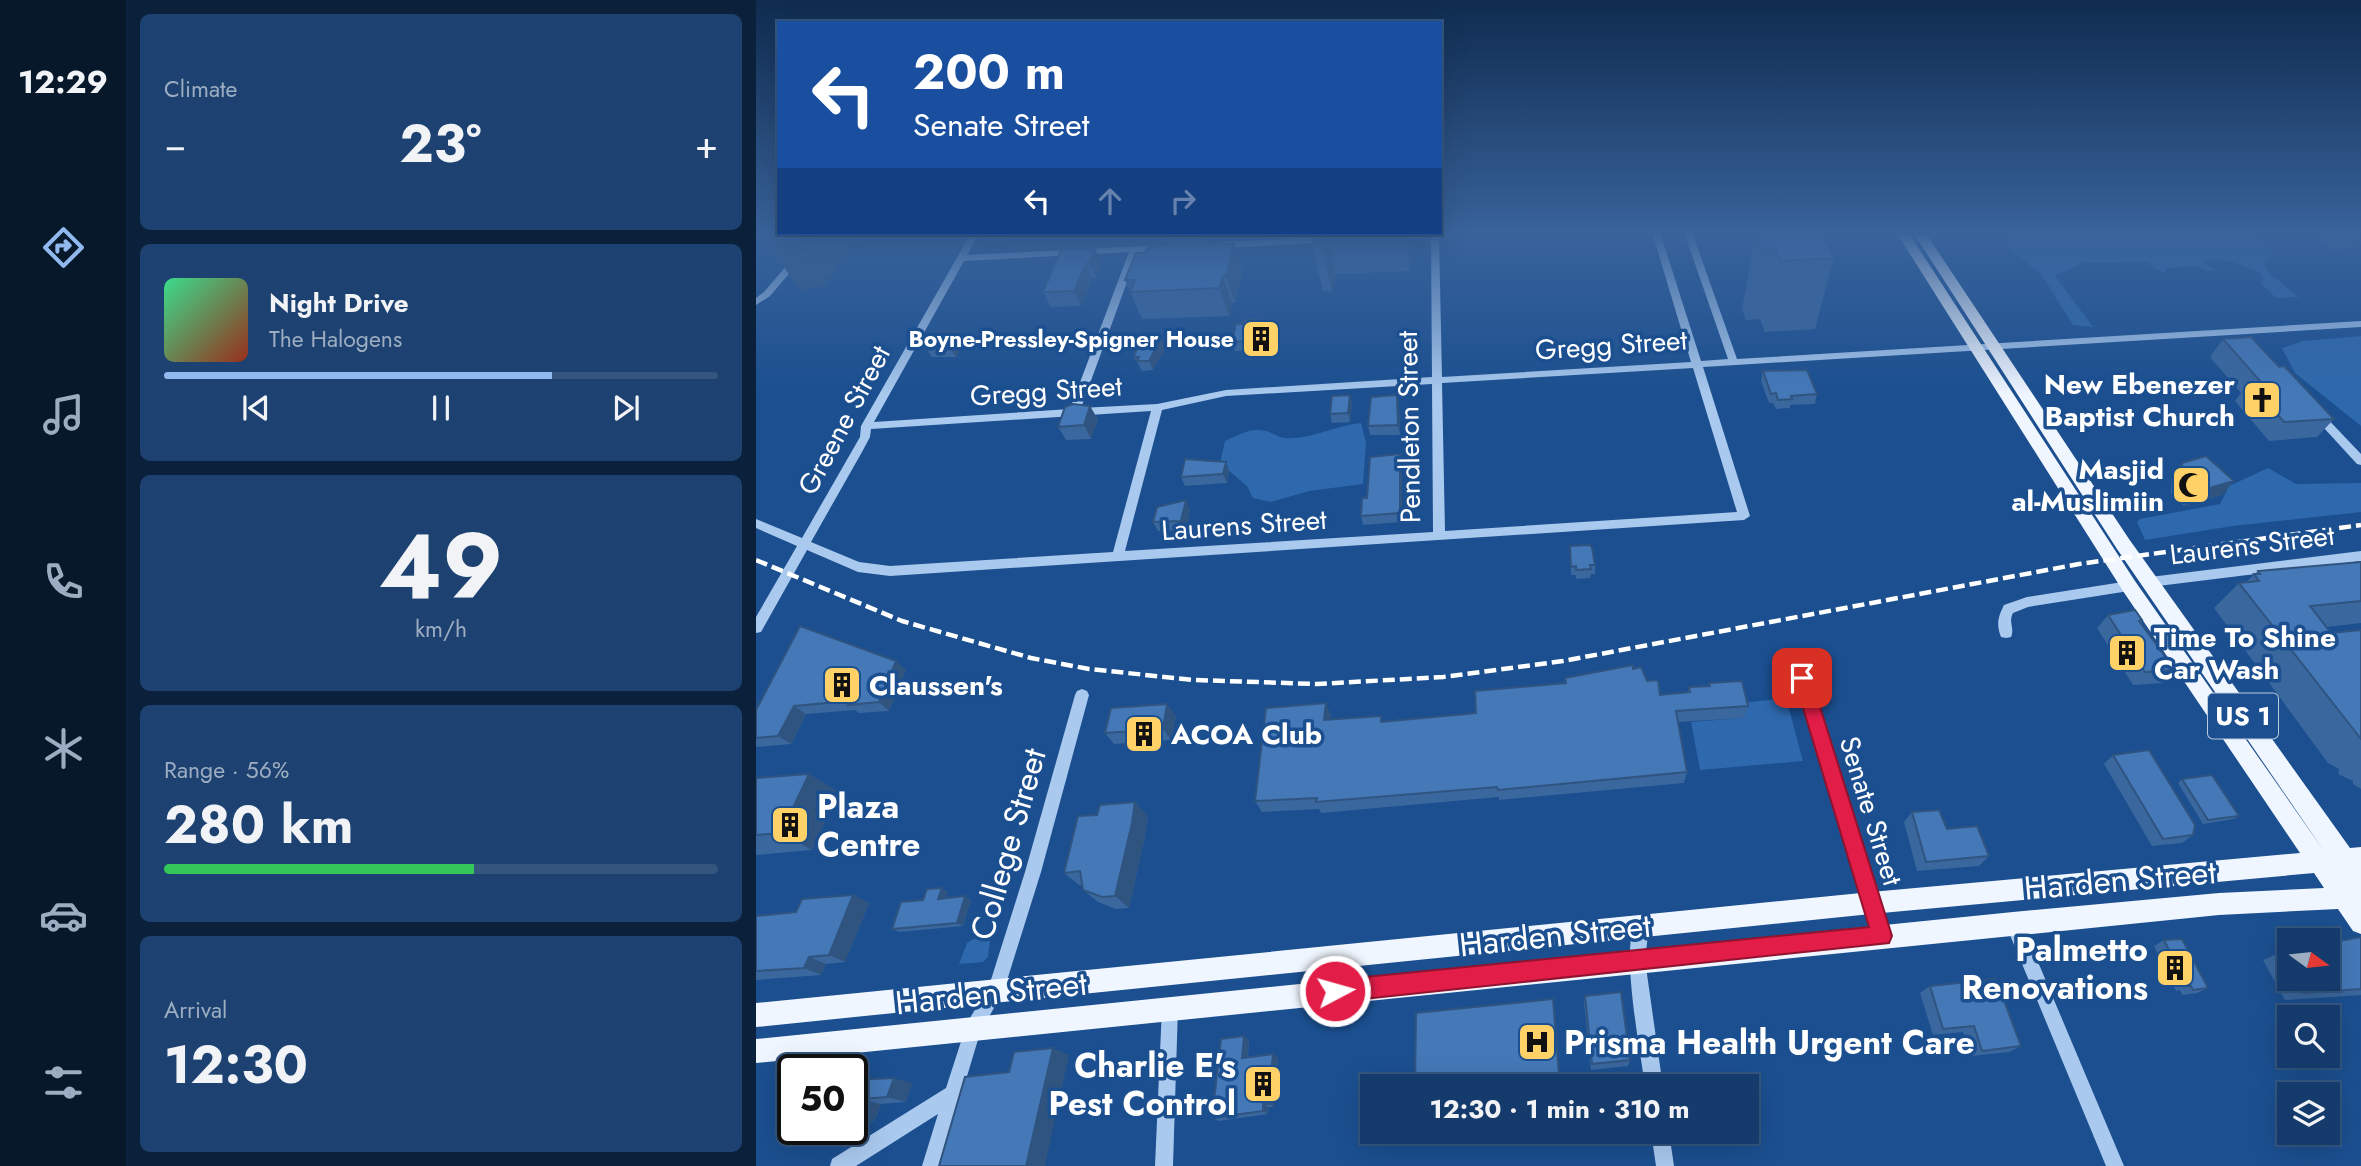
<!DOCTYPE html>
<meta charset="utf-8">
<style>
body{margin:0;font-family:Jost,sans-serif;background:#1d4271;color:#f1f3f6;height:100vh;display:flex;flex-direction:column;font-size:26px;white-space:nowrap}
*{box-sizing:border-box;margin:0}
p{font-size:23px;color:#9dadc1}
.icon{flex:none;width:38px;height:38px;fill:none;stroke:currentColor;stroke-width:2;stroke-linecap:round;stroke-linejoin:round}
.map{position:relative;flex:1;overflow:hidden}
.panel{display:flex;flex-direction:column;gap:14px;padding:14px;background:#0b203b;width:630px}
.panel>*{flex:none}
.banner{position:absolute;left:21px;top:21px;width:665px;height:214px;border-radius:0px;box-shadow:0 7px 28px #0002,0 0 0 2px #33557e;background:#1a4fa0;color:#fff;overflow:hidden}
.needle{width:46px;rotate:105deg}
.controls{position:absolute;left:1521px;top:928px;display:grid;gap:14px}
.controls a{display:grid;place-items:center;width:63px;height:63px;border-radius:0px;background:#143b6b;box-shadow:0 7px 28px #0002,0 0 0 2px #33557e;font-size:35px}
.speed{position:absolute;left:21px;top:1054px;display:flex;gap:14px;font-size:35px;font-weight:700;text-align:center}
.speed>*{display:grid;place-content:center;width:91px;height:91px;border-radius:50%;background:#143b6b;box-shadow:0 7px 28px #0002,0 0 0 2px #33557e;line-height:1}
.speed .limit{border:4px solid #111;border-radius:10px;background:#fff;color:#111}
.pin{position:absolute;display:grid;place-items:center;width:60px;height:60px;color:#fff;margin:-30px;border-radius:14px;box-shadow:0 4px 10px #0006}
.me{position:absolute;width:77px;margin:-38px;rotate:84deg;stroke-linejoin:round;filter:drop-shadow(0 0 5px #0008)}
.turn{display:flex;align-items:center;gap:24px;height:147px;padding:0 21px;font-size:32px}
.turn .icon{width:91px;height:91px;stroke-width:2.5}
.turn b{display:block;font-size:49px;line-height:60px}
.lanes{display:flex;align-items:center;height:66px;padding:0 21px;background:#0003;justify-content:center;gap:35px;direction:ltr}
.lanes .off{opacity:.35}
.big{font-size:52px;font-weight:700;line-height:1.1}
.panel .tile{flex:1;display:flex;flex-direction:column;justify-content:center;gap:10px;min-width:0;padding:0 24px;border-radius:10px;background:#1d4271}
.panel .dial{align-items:center;gap:0}
.dial b{font-size:91px;line-height:1}
.song{display:flex;align-items:center;gap:21px}
.cover{width:84px;height:84px;border-radius:10px;background:linear-gradient(135deg,hsl(150 70% 55%),hsl(10 70% 35%))}
.played{height:7px;border-radius:4px;background:linear-gradient(90deg,#90b9f0 70%,#33557e 70%)}
.keys{display:flex;justify-content:space-around;direction:ltr}
.heat{display:flex;justify-content:space-between;align-items:center;font-size:38px;direction:ltr}
.charge{height:10px;border-radius:5px;background:linear-gradient(90deg,#34c759 56%,#33557e 0)}
.trip{position:absolute;left:604px;top:1074px;width:399px;height:70px;border-radius:0px;background:#143b6b;box-shadow:0 7px 28px #0002,0 0 0 2px #33557e;font-weight:700;line-height:70px;text-align:center}
main{display:flex;flex:1;min-height:0}
.dock{display:flex;flex-direction:column;width:126px;justify-content:space-around;align-items:center;background:#08182b;color:#9dadc1}
.dock .icon{width:49px;height:49px}
.dock .selected{color:#90b9f0}
.dock b{font-size:32px;color:#f1f3f6}
.map>svg:first-child{display:block}
.green{fill:#2e69ad}
.lines{fill:none;stroke-linecap:round;stroke-linejoin:round}
.minor{fill:#a9c9ee;fill-rule:evenodd}
.major{fill:#f0f6ff;fill-rule:evenodd}
.rail{stroke:#fff;stroke-width:4.5;stroke-dasharray:12 5;stroke-linecap:butt}
.wall{fill:#3a679d}
.shaded-wall{fill:#305480}
.building{fill:#4478b7;stroke:#305480;stroke-width:2}
.route{fill:#e11d48;stroke:#92132f;stroke-width:2}
.labels{text-anchor:middle;dominant-baseline:central;stroke-width:7;stroke-linejoin:round;paint-order:stroke}
.far-poi-label{font-size:23px;font-weight:bold;fill:#fff;stroke:#1b4f8f;text-anchor:end}
.shield{fill:#1b4f8f;stroke:#bbcadd;stroke-width:2}
.shield-label{font-size:26px;font-weight:bold;fill:#fff}
.street-label{font-size:28px;fill:#fff;stroke:#1b4f8f}
.poi-label{font-size:28px;font-weight:bold;fill:#fff;stroke:#1b4f8f;text-anchor:start}
.near-poi-label{font-size:33px;font-weight:bold;fill:#fff;stroke:#1b4f8f;text-anchor:start}
.near-street-label{font-size:33px;fill:#fff;stroke:#1b4f8f}
</style>
<main>
<nav class="dock">
<b>12:29</b>
<svg class="icon selected" aria-label="directions" viewBox="0 0 24 24"><path d="M12 3l9 9-9 9-9-9zM9 14v-3h6M13 9l2 2-2 2"/></svg>
<svg class="icon" aria-label="music" viewBox="0 0 24 24"><path d="M9 18V5l10-2v13"/><circle cx="6" cy="18" r="3"/><circle cx="16" cy="16" r="3"/></svg>
<svg class="icon" aria-label="phone" viewBox="0 0 24 24"><path d="M5 4h4l2 5-3 2q2 4 5 5l2-3 5 2v4C11 20 4 13 5 4z"/></svg>
<svg class="icon" aria-label="climate" viewBox="0 0 24 24"><path d="M12 3v18M4 7l16 10M4 17L20 7"/></svg>
<svg class="icon" aria-label="car" viewBox="0 0 24 24"><path d="M5 17H2v-5l4-1 3-4h7l3 4 3 1v5h-3M9 17h6M6 11h13"/><circle cx="7" cy="17" r="2"/><circle cx="17" cy="17" r="2"/></svg>
<svg class="icon" aria-label="filters" viewBox="0 0 24 24"><path d="M4 7h16M4 17h16"/><circle cx="9" cy="7" r="2"/><circle cx="15" cy="17" r="2"/></svg>
</nav>
<section class="panel">
<div class="tile"><p>Climate</p>
<div class="heat"><a>−</a><b class="big">23°</b><a>+</a></div>
</div>
<div class="tile">
<div class="song"><i class="cover"></i><div><b>Night Drive</b><p>The Halogens</p></div></div>
<div class="played"></div>
<div class="keys"><svg class="icon" aria-label="previous" viewBox="0 0 24 24"><path d="M18 5L8 12l10 7zM5 5v14"/></svg><svg class="icon" aria-label="pause" viewBox="0 0 24 24"><path d="M8 5v14M16 5v14"/></svg><svg class="icon" aria-label="next" viewBox="0 0 24 24"><path d="M6 5l10 7-10 7zM19 5v14"/></svg></div>
</div>
<div class="tile dial"><b>49</b><p>km/h</p></div>
<div class="tile"><p>Range · 56%</p><b class="big">280 km</b><div class="charge"></div></div>
<div class="tile"><p>Arrival</p><b class="big">12:30</b></div>
</section>
<div class="map">
<svg width="1605" height="1166" viewBox="0 0 1605 1166">
<rect width="100%" height="100%" fill="#1b4f8f"/>
<path class="green" d="M1246,232L1339,236L1361,232H1497L1517,251L1511,256L1513,260L1508,262L1514,274L1543,297L1520,298L1503,281H1508L1503,272L1474,261L1445,260L1460,271H1449L1443,266L1410,268L1409,272L1400,270L1392,262L1327,263L1299,276L1337,327L1317,325L1285,274L1256,251Z
M1605,336V426L1539,373L1526,348L1547,341Z
M605,423L610,443L607,484L553,491L515,502L497,498L491,486L464,463L469,441C482,435 495,427 510,431C517,433 524,438 530,438C555,440 580,425 605,423Z
M1512,468L1540,484L1605,483V512L1477,526L1389,540L1381,522L1384,519L1464,504L1473,486Z
M1030,698L1047,761L944,770L935,722L987,718L984,703Z
M221,937L234,941L232,957L227,962L203,964L211,943Z"/>
<g class="lines">
<path class="minor" d="M729,232L725,235L683,236L686,377L935,362L896,232H904L945,361L972,359L928,232H936L981,359L1605,321V327L947,367L994,516L988,520L134,576L102,572L51,550L5,632L0,633V617L41,546L0,528V519L46,538L104,437L105,426L215,233H223L211,255L407,245L411,248L407,251L382,252L325,408L401,404L470,390L676,377L675,237L635,239L631,236C642,229 711,232 729,232ZM373,252L314,409L118,422L208,261ZM937,368L981,512L689,531L686,383ZM676,384L677,532L369,551L406,410L470,396ZM395,411L357,552L134,566L103,562L55,542L106,452L114,437L115,429Z
M571,237L575,240L574,242L463,248L459,245L463,242Z
M40,257L44,260L43,262L14,296L0,305V298L8,292L37,258Z
M1561,411L1565,412L1605,454V465L1601,464L1557,416L1556,414Z
M1605,551V561L1394,587L1390,585L1388,582L1390,579L1394,577Z
M1373,581L1377,583L1379,586L1377,589L1373,591L1272,607L1257,613C1252,623 1259,628 1255,637L1250,638L1245,637C1240,624 1242,617 1248,605L1271,597Z
M1041,656L1046,658L1048,662L1134,936L1132,942L1126,944L1120,942L1118,936L1034,662L1036,658Z
M326,689L331,691L333,695L285,872L248,990L224,1033L184,1166H166L182,1114L100,1166H74L76,1159L190,1088L211,1023L233,986L269,872L319,695L321,691Z
M1257,915L1263,917L1368,1166H1350L1249,923L1251,917Z
M885,918L891,920L893,926L889,960L907,1087H889C884,1046 865,956 879,920Z
M414,999L420,1001L422,1007L417,1166H399L406,1007L408,1001Z
M895,1132H913L918,1166H900Z"/>
<path class="major" d="M1140,232H1152L1379,581L1568,851L1361,549L1157,232H1169L1373,539L1594,848L1605,847V934L1597,931L1582,909L1463,915L0,1063V1039L1257,912L1463,893L1568,888L1558,873L1115,914L0,1027V1003L1115,892L1544,853L1367,591Z"/>
<path class="rail" d="M0,560L146,621L275,658L333,669L438,680L561,684L687,677L807,661L1323,564L1605,525"/>
</g>
<path class="wall" d="M1008,232H1065L1078,258L1059,329L1009,332L1004,319L990,320L986,309L999,238H1007Z
M1567,232H1598L1605,239V241L1600,248L1573,249L1561,239Z
M257,233L252,242L234,243L229,234Z
M395,233H416L415,235H396Z
M554,233H651L655,256L654,271L580,274L576,292L567,291L554,238Z
M455,243L478,244L487,271L479,303H476L473,316L386,319L369,280L389,253Z
M305,250L346,263L340,278H336L325,306L295,307L287,292Z
M504,320L505,323L515,332L512,349L479,351L476,342L488,324Z
M1467,339L1523,367L1578,419L1561,437L1513,441L1479,401L1485,393L1454,357Z
M209,340L200,357H176L170,348Z
M409,348L397,370L386,371L378,357Z
M1007,371L1061,394L1059,404L1034,405V408L1020,409L1017,403H1013L1005,381Z
M594,395L596,404L594,422L576,423L574,414Z
M641,395L643,405L644,435H614L612,426Z
M334,406L342,420L335,439L310,440L302,427Z
M644,454L646,464V522L607,525L605,516L611,498Z
M470,462L473,471L471,483L429,486L425,477Z
M1426,463L1478,481L1466,495L1428,506L1415,493L1416,477Z
M434,509L430,530L402,531L397,522Z
M814,546L839,565V574H835L834,578L820,579V575H815Z
M1605,562V623L1570,627L1575,633L1605,630V789L1597,784V781L1582,774L1583,769L1572,763L1458,608L1483,583L1490,582L1502,571Z
M1352,615L1386,620L1385,622L1419,670L1407,683L1377,685L1341,628Z
M877,669L904,695L932,692L933,687L952,686L953,683L992,706L988,718L922,722L931,772L928,783L743,800V797L565,813L563,809L506,812L499,801L575,715L574,720L627,721L720,713L809,683V678Z
M150,670L133,711L103,713L99,710L50,714L35,744L0,747V710Z
M411,704L420,716L415,740L358,744L349,733Z
M1357,755L1437,835L1426,843L1396,846L1348,764Z
M53,774L82,792L56,850L0,855V778Z
M1426,779L1483,816L1478,819L1447,824L1422,783Z
M379,802L392,816L389,836L373,908L360,909L342,902L327,890L326,885H323L308,873L341,815Z
M1156,812L1191,829L1233,856L1223,866L1161,871L1148,822Z
M192,892L190,898L215,900L207,926L143,932L136,929L167,900Z
M97,895L113,903L89,962L70,964L65,975L0,980V916L40,912Z
M1605,937V995L1529,1000L1507,960L1525,952L1533,951V978H1572Z
M1408,940L1452,988L1441,993L1426,995L1424,990L1420,991L1398,946Z
M1174,986L1265,1046L1253,1052L1215,1056L1207,1032L1177,1035L1164,993Z
M829,996L874,1060L872,1066L835,1070L828,1003Z
M493,1040L492,1057L522,1058L518,1107H513L512,1114L463,1121L456,1118Z
M96,1080L156,1083L150,1102L125,1104L119,1120L104,1128L48,1135L26,1131L37,1129H96Z"/>
<path class="shaded-wall" d="M29,233H103L105,236L68,286L45,290L4,236Z
M247,233H257L252,242Z
M565,233H571L580,274L576,292L564,239Z
M649,233H651L655,256L654,271Z
M478,244L487,271L479,303L470,276Z
M339,249L346,263L340,278L333,263Z
M330,264L336,278L325,306L318,291Z
M467,276L476,303L473,316L463,288Z
M512,322L515,332L512,349L509,340Z
M203,331L209,340L200,357L194,348Z
M405,338L409,348L397,370L393,361Z
M594,395L596,404L594,422L592,413Z
M641,395L643,405L644,435L642,425Z
M334,406L342,420L335,439L328,425Z
M644,454L646,464V522L644,513Z
M470,462L473,471L471,483L467,474Z
M1478,481L1466,495L1428,506L1439,492Z
M430,500L434,509L430,530L425,521Z
M140,661L150,670L133,711L123,702Z
M570,703L575,715L573,732L568,720Z
M411,704L420,716L415,740L407,729Z
M38,706L50,714L35,744L22,736Z
M53,774L82,792L56,850L25,833Z
M379,802L392,816L389,836L373,908L359,896Z
M186,888L192,892L188,903L182,899Z
M97,895L113,903L89,962L73,955Z
M209,896L215,900L207,926L201,923Z
M53,957L70,964L65,975L48,968Z
M488,1036L493,1040L491,1062L486,1058Z
M297,1048L313,1055L289,1166H270Z
M517,1054L522,1058L518,1107L512,1104Z
M138,1078L156,1083L150,1102L131,1097Z
M106,1099L125,1104L119,1120L104,1128L96,1127V1118Z
M507,1104L513,1107L512,1114L507,1111Z"/>
<path class="building" d="M7,232H23L29,233L4,236Z
M1012,232H1065L1078,258L1025,261L1019,248L1004,249L999,238L1014,237Z
M1570,232H1598L1605,238V239L1580,240Z
M554,233H565L564,239L554,238Z
M453,237L451,243L478,244L470,276H467L463,288L374,292L379,280H369L380,253H389L391,248L412,245L414,239Z
M339,249L333,263L330,264L318,291L287,292L305,250Z
M488,320H504L503,323L512,322L509,340L476,342L480,324H488Z
M203,331L194,348H170L178,333Z
M1495,337L1523,367L1528,366L1578,419L1528,422L1493,382H1505L1467,339Z
M405,338L393,361H381L383,357H378L384,339Z
M1051,370L1061,394L1035,396L1036,399L1022,400L1020,393L1015,394L1007,371Z
M594,395L592,413L574,414L576,396Z
M641,395L642,425L612,426L615,397Z
M317,404L334,406L328,425L302,427L309,407Z
M644,454V513L605,516L606,498H611L614,457Z
M1450,456L1478,481L1439,492L1425,479L1426,463Z
M429,459L470,462L467,474L425,477Z
M430,500L425,521L397,522L401,507Z
M834,545L836,548L839,565H834L835,569L820,570V566L815,567L814,546Z
M1605,562V601L1554,606L1575,633L1605,630V739L1483,583L1503,581L1498,574H1504L1502,571Z
M1379,610L1386,620L1383,621L1419,670L1389,672L1352,615Z
M44,626L140,661L123,702L92,705L94,701L38,706L22,736L0,738V710Z
M877,665V669L885,667L891,681L902,680L904,695L934,692L933,687L954,686L953,683L986,681L992,706L920,711L931,772L742,790L741,787L560,802L561,798L499,801L510,708L570,703L568,720L625,716V722L720,713L719,691L810,683L809,678Z
M411,704L407,729L349,733L355,708Z
M1393,750L1439,825L1437,835L1407,839L1357,755Z
M53,774L25,833L0,835V778Z
M1456,775L1483,816L1452,820L1426,779Z
M379,802L376,823L359,896L346,897L327,890L324,871L308,873L322,816L341,815L344,805Z
M1183,810L1191,829L1221,826L1233,856L1170,862L1156,812Z
M186,888L182,899L209,896L201,923L136,929L145,902L167,900L171,889Z
M97,895L73,955L53,957L48,968L0,971V916L40,912L46,899Z
M1605,937V989L1548,993L1540,978H1572V943Z
M1426,939L1452,988L1437,990L1435,986H1431L1408,940Z
M1533,951V966L1525,952Z
M1240,979L1265,1046L1226,1051L1218,1026L1187,1029L1174,986Z
M865,992L874,1060L836,1064L829,996Z
M797,999L804,1087H659L660,1013Z
M488,1036L486,1058L517,1054L512,1104H507V1111L456,1118L465,1039Z
M297,1048L270,1166H183L209,1077L253,1072L258,1052Z
M138,1078L131,1097L106,1099L100,1116L96,1118V1080Z
M37,1103V1129H43L26,1131Z"/>
<linearGradient id="sky" x2="0" y2="1"><stop stop-color="#0f2b4f"/><stop offset="0.59" stop-color="#39639b"/><stop offset="1" stop-color="#39639b" stop-opacity="0"/></linearGradient>
<rect width="1605" height="395" fill="url(#sky)"/>
<path class="route" d="M1046,670L1055,678L1136,936L1133,943L579,1002L571,998L568,991L571,983L579,980L1113,927L1038,678Z"/>
<defs>
<symbol id="building-square" viewBox="-11 -11 22 22"><rect x="-9" y="-9" width="18" height="18" rx="4" fill="#ffd166" stroke="#1b4f8f"/><path d="M-4-6H4V6H1V3H-1V6H-4ZM-2.5-4.3h1.7v1.8h-1.7ZM.8-4.3h1.7v1.8H.8ZM-2.5-1h1.7V.8h-1.7ZM.8-1h1.7V.8H.8Z" fill="#111"/></symbol>
<symbol id="church-square" viewBox="-11 -11 22 22"><rect x="-9" y="-9" width="18" height="18" rx="4" fill="#ffd166" stroke="#1b4f8f"/><path d="M-1.2-6h2.4v3.5h3.3v2.4h-3.3V6h-2.4V-.1h-3.3v-2.4h3.3Z" fill="#111"/></symbol>
<symbol id="mosque-square" viewBox="-11 -11 22 22"><rect x="-9" y="-9" width="18" height="18" rx="4" fill="#ffd166" stroke="#1b4f8f"/><path d="M3.5-4.9A6 6 0 1 0 3.5 4.9A5 5 0 1 1 3.5-4.9Z" fill="#111"/></symbol>
<symbol id="hospital-square" viewBox="-11 -11 22 22"><rect x="-9" y="-9" width="18" height="18" rx="4" fill="#ffd166" stroke="#1b4f8f"/><path d="M-5-5h3v3.5h4V-5h3V5h-3V1.5h-4V5h-3Z" fill="#111"/></symbol>
</defs>
<g fill-rule="evenodd">
<use href="#building-square" x="483" y="317" width="44" height="44"/>
<use href="#church-square" x="1484" y="378" width="44" height="44"/>
<use href="#mosque-square" x="1413" y="463" width="44" height="44"/>
<use href="#building-square" x="1349" y="631" width="44" height="44"/>
<use href="#building-square" x="64" y="663" width="44" height="44"/>
<use href="#building-square" x="366" y="712" width="44" height="44"/>
<use href="#building-square" x="12" y="803" width="44" height="44"/>
<use href="#building-square" x="1397" y="946" width="44" height="44"/>
<use href="#hospital-square" x="759" y="1020" width="44" height="44"/>
<use href="#building-square" x="485" y="1062" width="44" height="44"/>
</g>
<g class="labels">
<g class="far-poi-label">
<text x="478" y="339">Boyne-Pressley-Spigner House</text>
</g>
<rect class="shield" x="1452" y="693.5" width="70" height="45" rx="5"/>
<g class="shield-label">
<text x="1487" y="716">US 1</text>
</g>
<g class="street-label">
<text transform="translate(855 345) rotate(-4)">Gregg Street</text>
<text transform="translate(290 391) rotate(-4)">Gregg Street</text>
<text transform="translate(88 420) rotate(-62)">Greene Street</text>
<text transform="translate(653 427) rotate(-91)">Pendleton Street</text>
<text transform="translate(488 525) rotate(-4)">Laurens Street</text>
<text transform="translate(1496 545) rotate(-7)">Laurens Street</text>
<text transform="translate(1115 811) rotate(73)">Senate Street</text>
</g>
<g class="poi-label">
<text x="1479" y="384" text-anchor="end">New Ebenezer<tspan x="1479" dy="32">Baptist Church</tspan></text>
<text x="1408" y="469" text-anchor="end">Masjid<tspan x="1408" dy="32">al-Muslimiin</tspan></text>
<text x="1398" y="637">Time To Shine<tspan x="1398" dy="32">Car Wash</tspan></text>
<text x="113" y="685">Claussen's</text>
<text x="415" y="734">ACOA Club</text>
</g>
<g class="near-poi-label">
<text x="61" y="806">Plaza<tspan x="61" dy="38">Centre</tspan></text>
<text x="1392" y="949" text-anchor="end">Palmetto<tspan x="1392" dy="38">Renovations</tspan></text>
<text x="808" y="1042">Prisma Health Urgent Care</text>
<text x="480" y="1065" text-anchor="end">Charlie E's<tspan x="480" dy="38">Pest Control</tspan></text>
</g>
<g class="near-street-label">
<text transform="translate(252 844) rotate(-74)">College Street</text>
<text transform="translate(1364 880) rotate(-5)">Harden Street</text>
<text transform="translate(799 935) rotate(-6)">Harden Street</text>
<text transform="translate(235 993) rotate(-6)">Harden Street</text>
</g>
</g>
</svg>
<div class="controls">
<a><svg class="needle" viewBox="-14 -14 28 28"><path d="M0-13l5 13h-10z" fill="#e53935"/><path d="M0 13l5-13h-10z" fill="#9dadc1"/></svg></a>
<a><svg class="icon" aria-label="search" viewBox="0 0 24 24"><circle cx="10" cy="10" r="6"/><path d="M15 15l6 6"/></svg></a>
<a><svg class="icon" aria-label="layers" viewBox="0 0 24 24"><path d="M12 4l9 5-9 5-9-5zM3 14l9 5 9-5"/></svg></a>
</div>
<div class="speed"><div class="limit">50</div></div>
<div class="pin" style="left:1046px;top:678px;background:#d93025"><svg class="icon" aria-label="arrive" viewBox="0 0 24 24"><path d="M6 21V4h12l-3 4 3 4H6"/></svg></div>
<svg class="me" style="left:579px;top:991px" viewBox="-20 -20 40 40"><circle r="17" fill="#e11d48" stroke="#fff" stroke-width="3"/><path d="M0-11L8 9 0 5-8 9z" fill="#fff"/></svg>
<div class="trip">12:30 · 1 min · 310 m</div>
<div class="banner">
<div class="turn"><svg class="icon" aria-label="left" viewBox="0 0 24 24"><path d="M17 20v-9H6M10 6l-5 5 5 5"/></svg><div><b>200 m</b>Senate Street</div></div>
<div class="lanes"><svg class="icon" aria-label="left" viewBox="0 0 24 24"><path d="M17 20v-9H6M10 6l-5 5 5 5"/></svg><svg class="icon off" aria-label="ahead" viewBox="0 0 24 24"><path d="M12 20V5M6 11l6-6 6 6"/></svg><svg class="icon off" aria-label="right" viewBox="0 0 24 24"><path d="M7 20v-9h11M14 6l5 5-5 5"/></svg></div>
</div>
</div>
</main>
